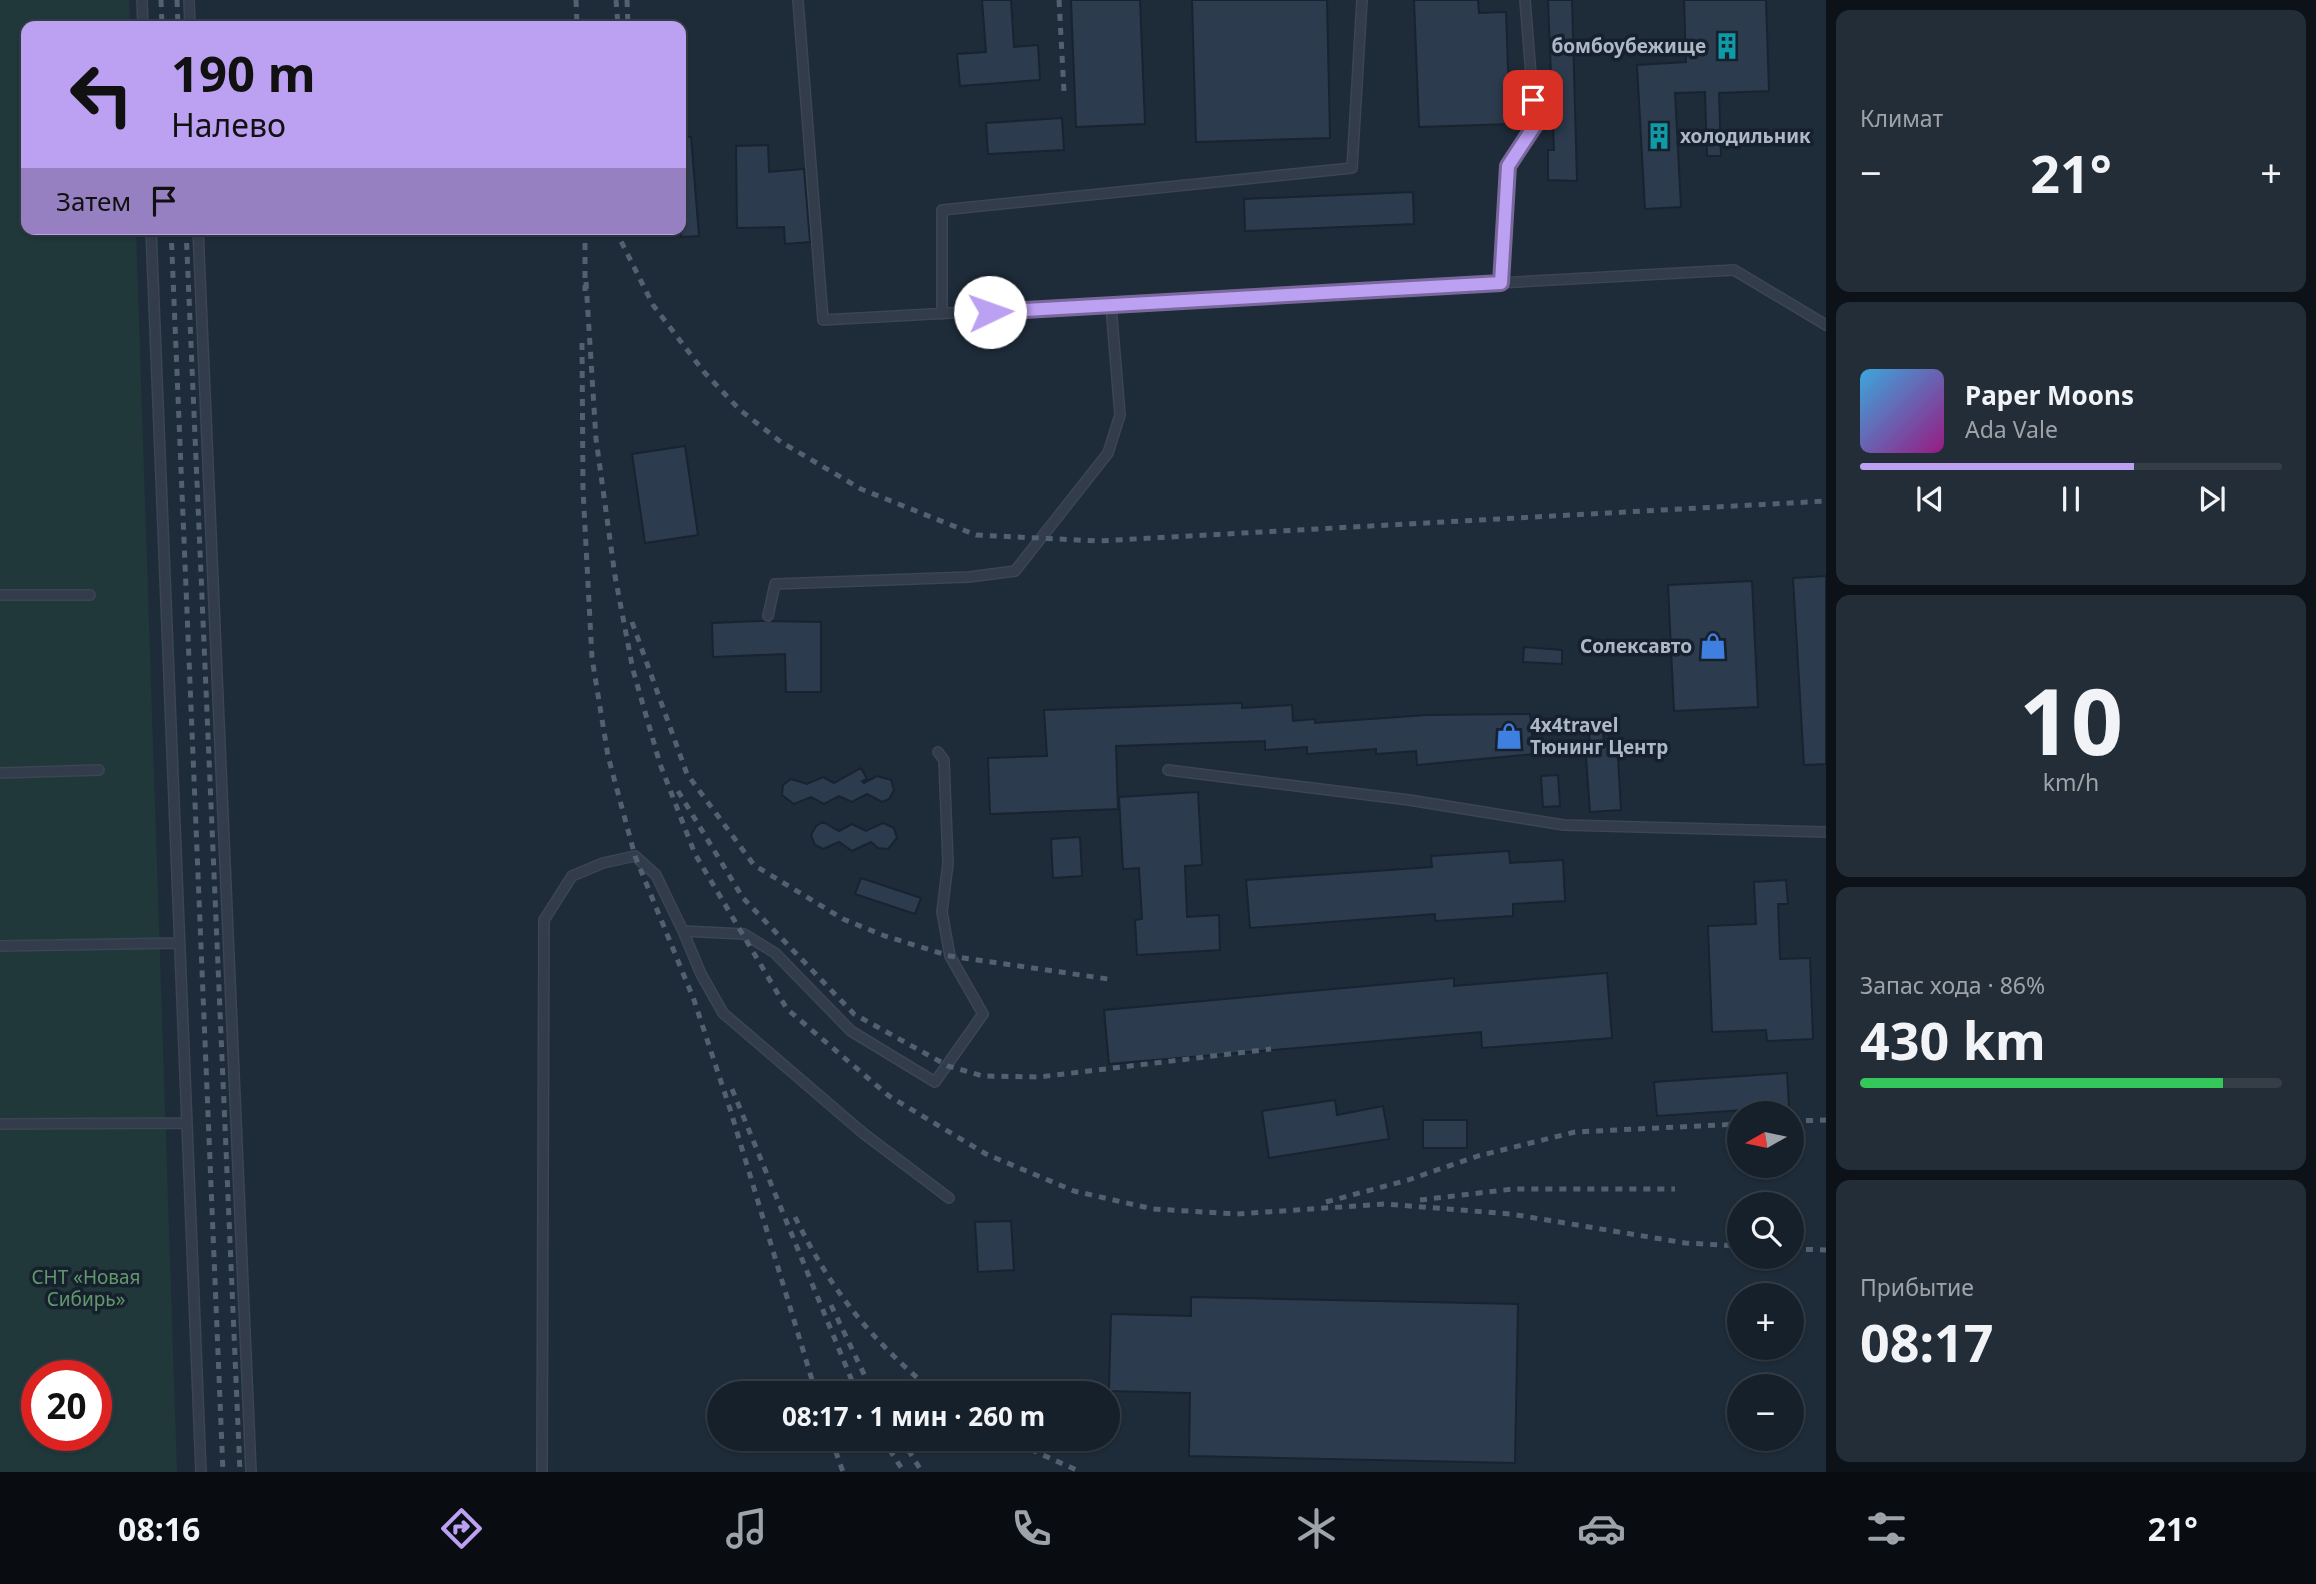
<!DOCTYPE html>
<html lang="ru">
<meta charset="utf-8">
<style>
body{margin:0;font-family:"Noto Sans",sans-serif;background:#232d37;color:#f1f3f6;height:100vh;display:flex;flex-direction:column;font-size:26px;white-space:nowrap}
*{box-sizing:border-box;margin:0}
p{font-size:23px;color:#9ea3a9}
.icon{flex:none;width:38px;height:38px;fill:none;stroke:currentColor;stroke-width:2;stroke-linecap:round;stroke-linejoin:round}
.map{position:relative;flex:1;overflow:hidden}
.panel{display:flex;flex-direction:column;gap:10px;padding:10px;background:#0c1218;width:490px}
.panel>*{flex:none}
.banner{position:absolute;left:21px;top:21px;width:665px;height:214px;border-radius:14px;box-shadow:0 2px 5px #0004,0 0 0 2px #353e47;background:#bca0f2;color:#111;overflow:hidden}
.needle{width:46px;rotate:261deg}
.controls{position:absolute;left:1727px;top:1101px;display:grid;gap:14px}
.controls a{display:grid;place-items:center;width:77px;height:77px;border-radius:50%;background:#16202b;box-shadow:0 2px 5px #0004,0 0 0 2px #353e47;font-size:35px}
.speed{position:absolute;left:21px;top:1360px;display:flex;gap:14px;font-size:35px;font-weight:700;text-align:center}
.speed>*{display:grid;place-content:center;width:91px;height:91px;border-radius:50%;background:#16202b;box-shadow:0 2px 5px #0004,0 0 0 2px #353e47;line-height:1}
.speed .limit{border:10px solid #d22;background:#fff;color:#111}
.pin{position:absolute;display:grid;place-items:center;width:60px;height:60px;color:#fff;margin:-30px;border-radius:14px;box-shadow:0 4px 10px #0006}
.me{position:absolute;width:77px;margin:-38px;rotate:87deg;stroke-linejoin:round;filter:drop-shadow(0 0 5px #0008)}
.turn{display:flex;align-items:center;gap:24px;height:147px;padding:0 35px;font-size:32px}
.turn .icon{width:91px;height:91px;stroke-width:2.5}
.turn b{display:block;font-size:49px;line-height:60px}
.then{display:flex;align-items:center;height:66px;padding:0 35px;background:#0003;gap:14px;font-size:26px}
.big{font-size:52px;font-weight:700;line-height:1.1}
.panel .card{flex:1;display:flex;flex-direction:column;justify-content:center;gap:10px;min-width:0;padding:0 24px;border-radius:14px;background:#232d37}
.panel .dial{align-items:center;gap:0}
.dial b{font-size:91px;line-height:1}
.song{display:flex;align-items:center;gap:21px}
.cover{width:84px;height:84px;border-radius:10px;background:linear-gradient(135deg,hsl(200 70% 55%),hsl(310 70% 35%))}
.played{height:7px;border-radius:4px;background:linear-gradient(90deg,#bca0f2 65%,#353e47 65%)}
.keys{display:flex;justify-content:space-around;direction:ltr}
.heat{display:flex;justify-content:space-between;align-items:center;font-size:38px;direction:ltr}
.charge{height:10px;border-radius:5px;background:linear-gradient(90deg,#34c759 86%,#353e47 0)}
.trip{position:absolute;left:707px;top:1381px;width:413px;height:70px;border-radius:35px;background:#16202b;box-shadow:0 2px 5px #0004,0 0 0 2px #353e47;font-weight:700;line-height:70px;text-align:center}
.tabs{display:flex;height:112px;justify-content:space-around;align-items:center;background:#090d11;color:#9ea3a9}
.tabs .icon{width:49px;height:49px}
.tabs .on{color:#bca0f2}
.tabs b{font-size:32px;color:#f1f3f6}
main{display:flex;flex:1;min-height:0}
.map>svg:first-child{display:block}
.green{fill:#20383a;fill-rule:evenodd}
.building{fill:#2c3c4e;stroke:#192330;stroke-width:2}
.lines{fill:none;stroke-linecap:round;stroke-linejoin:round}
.lane-casing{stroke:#3b4553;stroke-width:12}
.lane{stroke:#323c4a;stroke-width:9}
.rail{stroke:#536071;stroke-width:5;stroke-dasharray:7 7;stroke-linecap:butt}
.route-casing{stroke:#7a689d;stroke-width:18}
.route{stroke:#bca0f2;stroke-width:12}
.labels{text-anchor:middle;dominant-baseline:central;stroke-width:7;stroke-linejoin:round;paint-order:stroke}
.poi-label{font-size:19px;font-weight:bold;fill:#acb7c7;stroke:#17212e;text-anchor:end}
.park-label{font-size:19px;fill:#61996c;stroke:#17212e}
</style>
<main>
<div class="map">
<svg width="1826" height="1472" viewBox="0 0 1826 1472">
<rect width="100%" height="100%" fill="#1e2b39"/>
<path class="green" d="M0,0H129L130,26H26V229H136L177,1472H0ZM37,1376H96V1435H37Z"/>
<path class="building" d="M982,0H1011L1014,47L1038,45L1040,80L960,86L957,54L986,52Z
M1071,0H1140L1145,124L1076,127Z
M1192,0H1327L1330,138L1196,142Z
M1414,0H1478L1479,13L1506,12L1510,124L1419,127Z
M1548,0H1572L1577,181L1548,180V150H1554Z
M1684,0H1766L1769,91L1719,93L1721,156H1707L1705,92L1675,93L1681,207L1645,209L1637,65L1686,62Z
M1062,118L1064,150L988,154L986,123Z
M681,137H691L699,236L681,237Z
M768,145L769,172L804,169L810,242L785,244L784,227L737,228L736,146Z
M1413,192L1414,224L1245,231L1244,199Z
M685,446L698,535L645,543L632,454Z
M1826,576V764L1804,765L1793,578Z
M1752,581L1758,707L1674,711L1668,585Z
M760,621L821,622V692H786L785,654L713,657L712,623Z
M1524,647L1562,650V664L1523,662Z
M1242,703V708L1292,705L1293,721L1315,719V723L1427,715L1530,714L1534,754L1417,765L1416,751L1376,754V749L1307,754V747L1265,750V741L1116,746L1118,809L990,814L988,758L1047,756L1044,710Z
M1602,722L1604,742L1617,741L1621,810L1590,812L1585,743H1590L1588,724Z
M861,768L867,779L862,781L864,783L877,776L891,780L894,790L889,799L882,802L867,794L852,802L839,796L824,804L811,797L794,804L782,795L783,785L791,779L807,784L823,777L834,783Z
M1558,775L1560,806L1543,807L1541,776Z
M1198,792L1202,865L1185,866L1187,917L1219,915L1220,950L1137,955L1135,920L1142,919L1139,868L1123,869L1119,797Z
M823,822L839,831L852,824L866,831L883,823L894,828L897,838L888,849L878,848L871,842L852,851L839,842L823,849L815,845L811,835L816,826Z
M1080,837L1082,876L1053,878L1051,839Z
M1509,851L1510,863L1563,860L1565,901L1513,904V916L1435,921V914L1250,928L1246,880L1432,867L1431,856Z
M861,878L921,898L915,914L855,894Z
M1786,880L1788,904H1778L1780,959L1810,958L1813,1039L1767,1041L1766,1030L1712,1032L1708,926L1756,924L1754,882Z
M1607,973L1612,1038L1482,1048L1481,1032L1109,1064L1104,1010L1454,978V986Z
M1787,1073L1789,1107L1657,1116L1654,1082Z
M1335,1100L1337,1115L1383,1106L1389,1139L1269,1158L1262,1111Z
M1423,1120H1467V1148H1423Z
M1011,1221L1014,1270L978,1272L975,1222Z
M1191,1297L1518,1304L1515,1463L1189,1456L1190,1393L1109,1391L1111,1314L1191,1316Z"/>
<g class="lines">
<defs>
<path id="lane" d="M142,0L143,26
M189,0L190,26
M798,0L823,320L1734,270L1826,325
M151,229L201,1472
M198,229L251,1472
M1501,283L1508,166L1535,125L1525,0
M942,314V210L1352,168L1362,0
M0,595H90
M768,616L775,584L969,577L1015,571L1108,453L1120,415L1111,306
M1168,770L1409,800L1564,825L1826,832
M0,773L99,770
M683,931L701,974L723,1013L863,1133L949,1198
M0,946L180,943
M0,1124L186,1123
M542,1472L544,920L572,876L603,863L635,856L656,875L683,931L744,934L775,953L851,1031L935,1082L983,1014L950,956L942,912L948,863L944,760L938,752"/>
</defs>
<use href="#lane" class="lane-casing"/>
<use href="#lane" class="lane"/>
<path class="rail" d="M161,0L162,26
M177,0L178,26
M576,0L577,26
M616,0L618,26
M627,0L628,26
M1059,0L1064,92
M171,229L223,1472
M186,229L240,1472
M585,229V291
M615,229L653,305L704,372L740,410L781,442L861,489L976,535L1098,541L1826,501
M586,282L596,439L615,576L633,670L660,764L695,854L787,1009L889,1096L986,1154L1074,1191L1153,1209L1237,1214L1385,1204L1511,1214L1685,1243L1740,1246
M582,343L583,490L592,658L608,756L635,856L694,1000L730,1109L816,1393
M632,622L687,774L754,865L843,919L885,936L950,956L1108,979
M678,791L743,898L854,1014L948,1066L983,1076L1039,1077L1271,1049
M732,1089L857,1393
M1792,1121L1826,1120
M1420,1200L1513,1189H1675
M1326,1202L1408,1180L1478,1156L1575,1132L1740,1124
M795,1217C832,1292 870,1339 935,1393
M1792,1249L1826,1250
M831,1305L873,1393
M831,1438L843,1472
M882,1438L904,1472
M901,1438L922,1472
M1005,1438L1081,1472"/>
</g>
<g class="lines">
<defs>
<path id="route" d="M990,312L1501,283L1508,166L1535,125L1533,100"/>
</defs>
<use href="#route" class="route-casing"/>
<use href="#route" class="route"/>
</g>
<defs>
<symbol id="building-bare" viewBox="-9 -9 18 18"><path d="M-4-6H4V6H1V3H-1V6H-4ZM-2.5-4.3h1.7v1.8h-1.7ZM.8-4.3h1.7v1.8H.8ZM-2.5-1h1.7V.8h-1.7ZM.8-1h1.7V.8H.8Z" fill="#0f9aa8" stroke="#17212e" stroke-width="2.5" paint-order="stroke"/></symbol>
<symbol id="shop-bare" viewBox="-9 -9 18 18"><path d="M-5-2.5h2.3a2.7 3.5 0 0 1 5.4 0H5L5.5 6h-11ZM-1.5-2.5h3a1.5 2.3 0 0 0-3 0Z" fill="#3f7fe0" stroke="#17212e" stroke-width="2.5" paint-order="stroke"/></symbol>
</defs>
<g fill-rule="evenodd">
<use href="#building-bare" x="1708" y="27" width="38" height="38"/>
<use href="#building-bare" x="1640" y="117" width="38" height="38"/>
<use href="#shop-bare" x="1694" y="627" width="38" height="38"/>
<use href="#shop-bare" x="1490" y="717" width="38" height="38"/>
</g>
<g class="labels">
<g class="poi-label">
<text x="1706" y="46">бомбоубежище</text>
<text x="1680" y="136" text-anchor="start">холодильник</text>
<text x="1692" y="646">Солексавто</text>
<text x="1530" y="725" text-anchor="start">4x4travel<tspan x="1530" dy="22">Тюнинг Центр</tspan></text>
</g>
<g class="park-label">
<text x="86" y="1277">СНТ «Новая<tspan x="86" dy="22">Сибирь»</tspan></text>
</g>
</g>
</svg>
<div class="controls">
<a><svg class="needle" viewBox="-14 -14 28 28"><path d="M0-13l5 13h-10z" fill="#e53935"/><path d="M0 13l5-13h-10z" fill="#9ea3a9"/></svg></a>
<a><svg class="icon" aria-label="search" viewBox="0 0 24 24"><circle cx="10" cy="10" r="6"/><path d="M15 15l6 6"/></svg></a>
<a>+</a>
<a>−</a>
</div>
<div class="speed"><div class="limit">20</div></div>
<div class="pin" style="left:1533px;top:100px;background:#d93025"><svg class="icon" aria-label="arrive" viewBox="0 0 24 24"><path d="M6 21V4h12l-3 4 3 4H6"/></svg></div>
<svg class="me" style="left:990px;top:312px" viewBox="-20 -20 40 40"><circle r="19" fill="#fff"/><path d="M0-13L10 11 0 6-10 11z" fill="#bca0f2"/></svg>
<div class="trip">08:17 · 1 мин · 260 m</div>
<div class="banner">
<div class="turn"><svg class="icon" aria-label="left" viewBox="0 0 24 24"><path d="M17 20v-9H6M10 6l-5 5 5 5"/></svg><div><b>190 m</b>Налево</div></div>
<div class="then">Затем<svg class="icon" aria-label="arrive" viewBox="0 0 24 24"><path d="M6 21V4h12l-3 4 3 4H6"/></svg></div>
</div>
</div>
<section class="panel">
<div class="card"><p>Климат</p>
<div class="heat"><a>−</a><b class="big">21°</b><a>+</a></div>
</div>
<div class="card">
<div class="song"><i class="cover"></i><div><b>Paper Moons</b><p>Ada Vale</p></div></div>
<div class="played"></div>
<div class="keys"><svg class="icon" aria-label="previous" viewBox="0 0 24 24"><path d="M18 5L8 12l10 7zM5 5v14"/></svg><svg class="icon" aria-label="pause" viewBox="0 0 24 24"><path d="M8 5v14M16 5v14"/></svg><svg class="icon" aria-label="next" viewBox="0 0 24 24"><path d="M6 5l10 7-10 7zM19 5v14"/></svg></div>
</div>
<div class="card dial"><b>10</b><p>km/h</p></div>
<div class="card"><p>Запас хода · 86%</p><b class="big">430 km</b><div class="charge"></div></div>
<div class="card"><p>Прибытие</p><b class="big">08:17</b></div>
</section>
</main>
<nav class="tabs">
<b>08:16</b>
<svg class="icon on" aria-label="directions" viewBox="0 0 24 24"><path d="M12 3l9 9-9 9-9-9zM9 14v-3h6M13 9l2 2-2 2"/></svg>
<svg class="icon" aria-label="music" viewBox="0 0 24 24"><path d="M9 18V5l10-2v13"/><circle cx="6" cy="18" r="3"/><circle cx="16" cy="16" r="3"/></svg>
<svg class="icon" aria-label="phone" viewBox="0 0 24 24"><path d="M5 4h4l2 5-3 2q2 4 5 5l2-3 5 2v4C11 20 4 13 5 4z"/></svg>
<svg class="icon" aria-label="climate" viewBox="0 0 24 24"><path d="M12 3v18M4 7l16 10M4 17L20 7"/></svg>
<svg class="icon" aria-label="car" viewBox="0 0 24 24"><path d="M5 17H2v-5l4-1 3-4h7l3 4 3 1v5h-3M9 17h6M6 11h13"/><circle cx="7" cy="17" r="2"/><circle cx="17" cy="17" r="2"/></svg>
<svg class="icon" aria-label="filters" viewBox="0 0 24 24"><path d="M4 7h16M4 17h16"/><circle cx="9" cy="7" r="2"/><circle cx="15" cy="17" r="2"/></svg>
<b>21°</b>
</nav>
